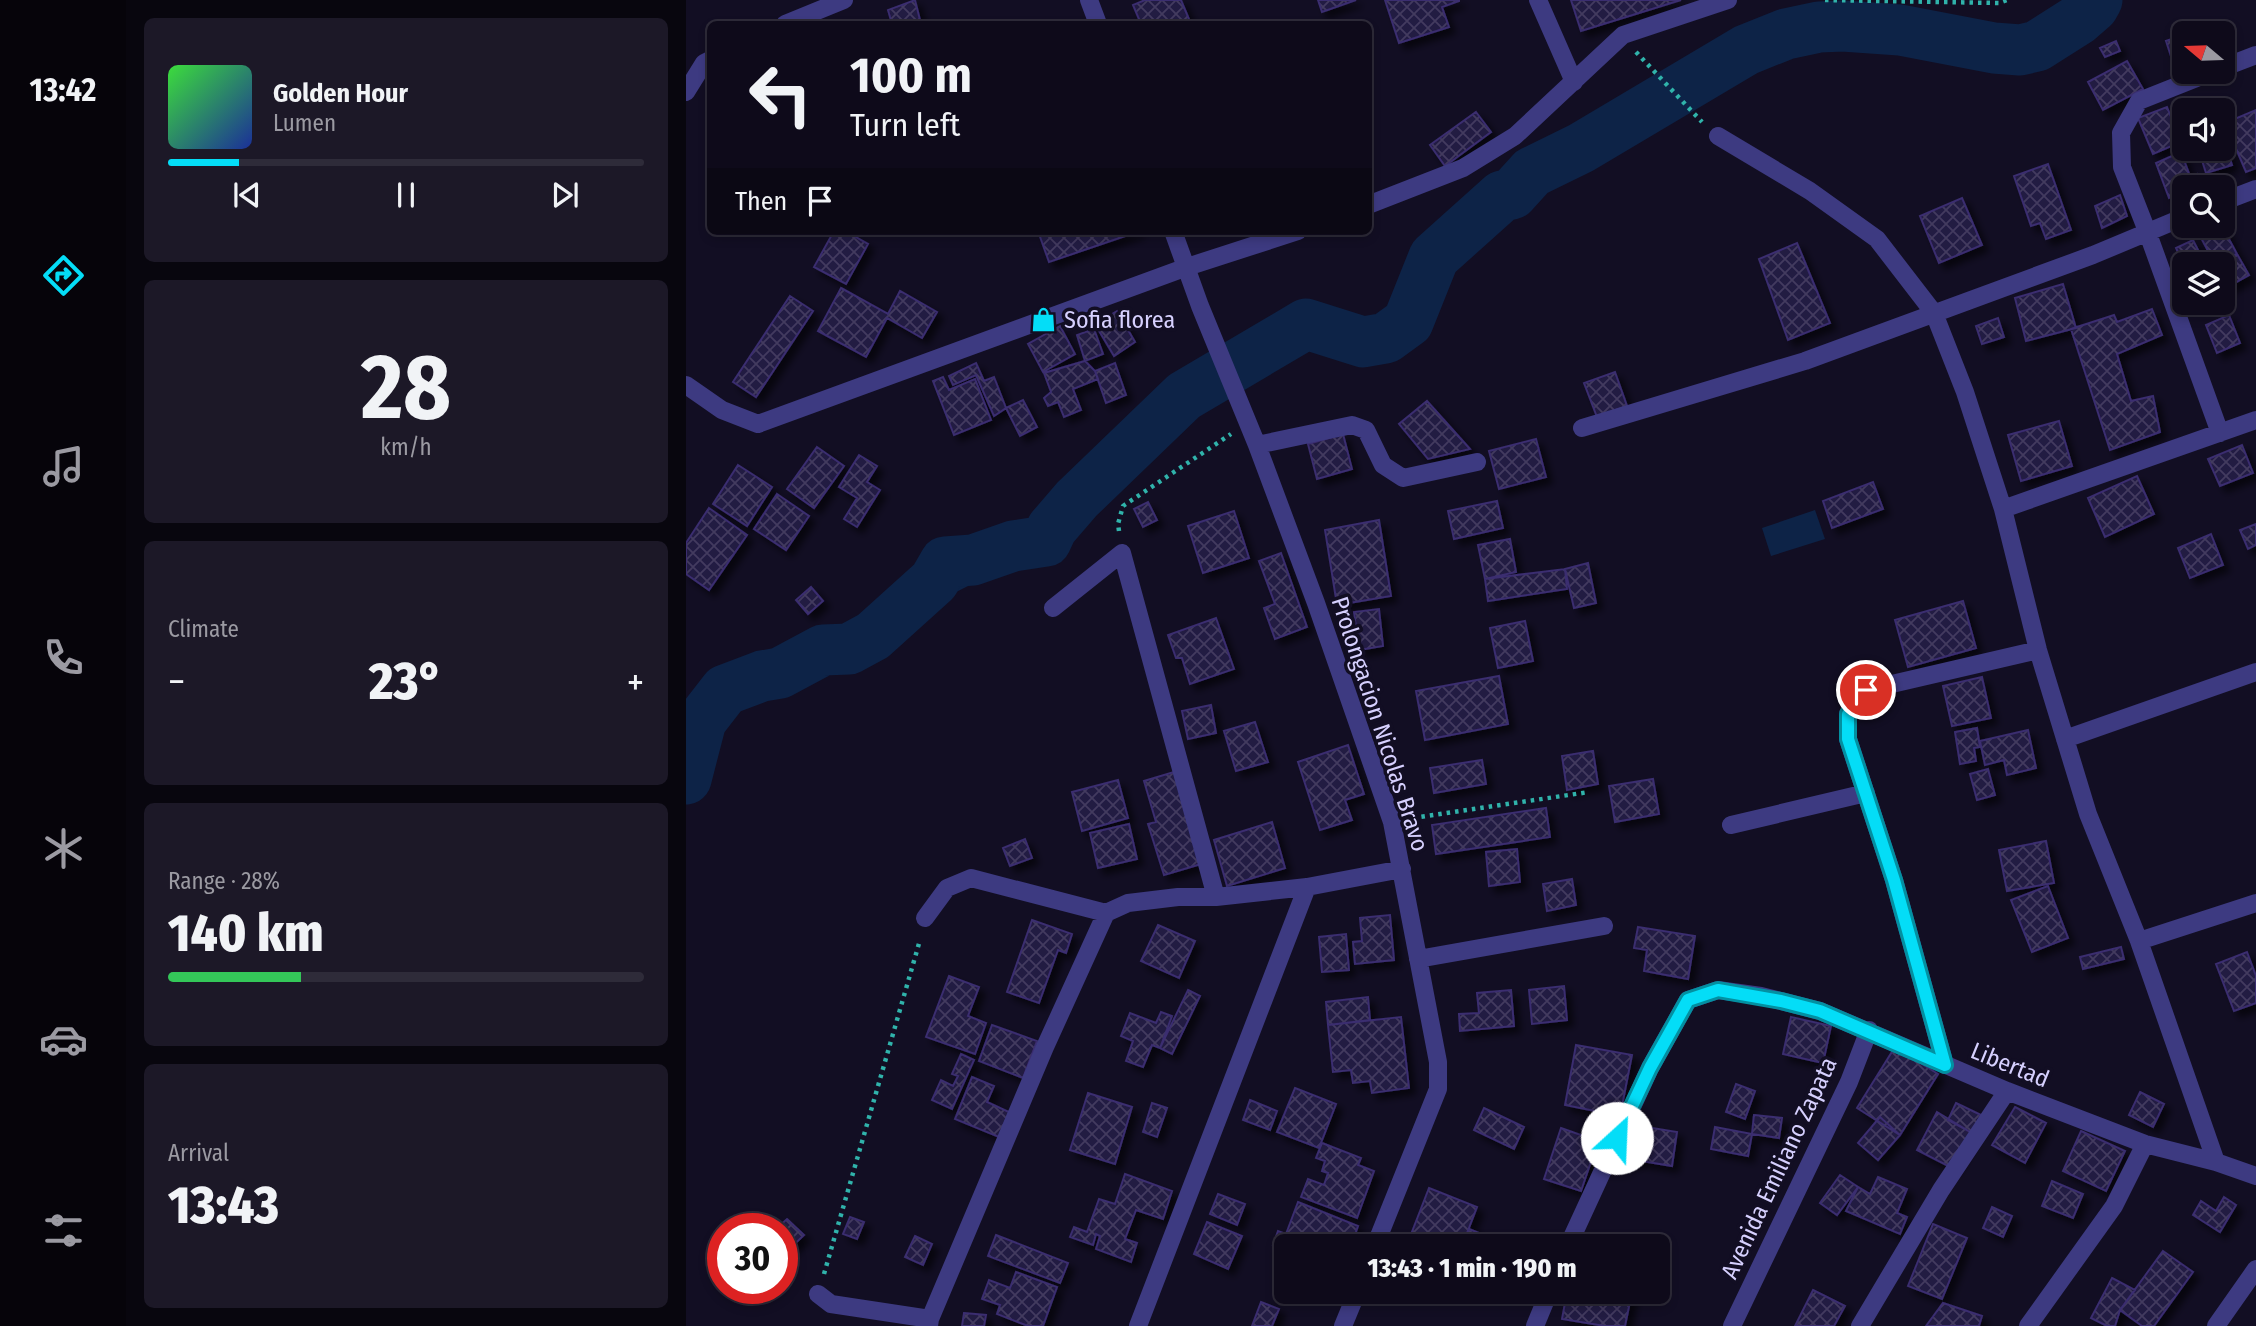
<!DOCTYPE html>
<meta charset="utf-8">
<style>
body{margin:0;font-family:"Fira Sans Condensed",sans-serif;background:#1c1827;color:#f1f3f6;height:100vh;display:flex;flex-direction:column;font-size:26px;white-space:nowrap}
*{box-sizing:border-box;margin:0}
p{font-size:23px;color:#9b9aa2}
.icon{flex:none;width:38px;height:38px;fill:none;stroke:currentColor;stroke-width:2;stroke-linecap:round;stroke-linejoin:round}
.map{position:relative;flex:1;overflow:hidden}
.side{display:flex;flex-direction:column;gap:18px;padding:18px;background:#08060e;width:560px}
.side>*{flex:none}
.hud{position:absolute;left:21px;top:21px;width:665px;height:214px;border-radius:10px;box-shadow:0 4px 10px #0003,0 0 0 2px #2e2b39;background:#0e0a1a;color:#f1f3f6;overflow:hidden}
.needle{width:46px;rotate:289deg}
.fabs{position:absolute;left:1486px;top:21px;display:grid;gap:14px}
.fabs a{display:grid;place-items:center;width:63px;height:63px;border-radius:10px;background:#0e0a1a;box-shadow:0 4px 10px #0003,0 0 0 2px #2e2b39;font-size:35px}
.speed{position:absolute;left:21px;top:1213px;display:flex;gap:14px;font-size:35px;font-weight:700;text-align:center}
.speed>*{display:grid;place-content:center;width:91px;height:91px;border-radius:50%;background:#0e0a1a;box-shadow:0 4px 10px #0003,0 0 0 2px #2e2b39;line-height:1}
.speed .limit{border:10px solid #d22;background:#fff;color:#111}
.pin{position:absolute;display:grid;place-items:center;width:60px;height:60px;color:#fff;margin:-30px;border:4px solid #fff;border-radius:50%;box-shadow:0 2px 7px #0007}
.me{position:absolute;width:77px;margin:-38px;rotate:25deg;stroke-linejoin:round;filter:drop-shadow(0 0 5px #0008)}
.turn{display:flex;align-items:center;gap:24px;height:147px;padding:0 28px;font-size:32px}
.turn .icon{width:91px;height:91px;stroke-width:2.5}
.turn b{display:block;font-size:49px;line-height:60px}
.then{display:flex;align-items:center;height:66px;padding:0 28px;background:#0003;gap:14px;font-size:26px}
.big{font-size:52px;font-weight:800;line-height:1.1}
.side .card{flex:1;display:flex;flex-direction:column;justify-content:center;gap:10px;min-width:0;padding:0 24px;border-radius:10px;background:#1c1827}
.side .dial{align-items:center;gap:0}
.dial b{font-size:91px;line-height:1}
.song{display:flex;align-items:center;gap:21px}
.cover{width:84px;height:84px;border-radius:10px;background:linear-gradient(135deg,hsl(120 70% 55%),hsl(230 70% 35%))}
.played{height:7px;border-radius:4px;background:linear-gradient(90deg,#04ddf7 15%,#2e2b39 15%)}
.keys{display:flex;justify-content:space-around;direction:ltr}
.heat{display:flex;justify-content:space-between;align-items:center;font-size:38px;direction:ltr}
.charge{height:10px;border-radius:5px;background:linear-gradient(90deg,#34c759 28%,#2e2b39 0)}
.trip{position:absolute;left:588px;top:1234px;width:396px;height:70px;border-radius:10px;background:#0e0a1a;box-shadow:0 4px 10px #0003,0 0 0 2px #2e2b39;font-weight:800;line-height:70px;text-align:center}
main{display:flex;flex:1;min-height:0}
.tabs{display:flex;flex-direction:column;width:126px;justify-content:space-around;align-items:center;background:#06040a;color:#9b9aa2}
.tabs .icon{width:49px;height:49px}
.tabs .on{color:#04ddf7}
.tabs b{font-size:32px;color:#f1f3f6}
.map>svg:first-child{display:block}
.water{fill:#0d2347}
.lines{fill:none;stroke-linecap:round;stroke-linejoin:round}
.stream{stroke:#0d2347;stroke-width:9}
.river{stroke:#0d2347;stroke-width:51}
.building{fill:url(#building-cross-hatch);stroke:#3a2d6f;stroke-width:2;filter:url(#shadow)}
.path{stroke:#30b3ab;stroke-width:4.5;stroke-dasharray:3.5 5;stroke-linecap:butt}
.minor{stroke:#3d3a81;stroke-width:18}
.route-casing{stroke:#0390a1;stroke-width:18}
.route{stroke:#04ddf7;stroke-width:12}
.labels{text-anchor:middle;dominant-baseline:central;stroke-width:7;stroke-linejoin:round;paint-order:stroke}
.poi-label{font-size:24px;fill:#d6d0fe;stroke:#120e23;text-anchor:start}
.street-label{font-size:24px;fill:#d6d0fe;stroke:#120e23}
</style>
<main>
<nav class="tabs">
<b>13:42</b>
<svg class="icon on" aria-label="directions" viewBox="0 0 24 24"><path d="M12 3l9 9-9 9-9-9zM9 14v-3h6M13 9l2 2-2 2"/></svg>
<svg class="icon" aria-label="music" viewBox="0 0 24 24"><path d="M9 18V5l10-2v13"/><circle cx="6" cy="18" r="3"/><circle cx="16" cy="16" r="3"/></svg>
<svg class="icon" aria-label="phone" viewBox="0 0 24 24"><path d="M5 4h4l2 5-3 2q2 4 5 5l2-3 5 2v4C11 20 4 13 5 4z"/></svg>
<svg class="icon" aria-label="climate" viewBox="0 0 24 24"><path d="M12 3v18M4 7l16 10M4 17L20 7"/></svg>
<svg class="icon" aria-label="car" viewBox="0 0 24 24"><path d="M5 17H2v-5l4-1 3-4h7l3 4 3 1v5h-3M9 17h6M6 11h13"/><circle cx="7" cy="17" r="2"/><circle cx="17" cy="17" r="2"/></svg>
<svg class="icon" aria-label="filters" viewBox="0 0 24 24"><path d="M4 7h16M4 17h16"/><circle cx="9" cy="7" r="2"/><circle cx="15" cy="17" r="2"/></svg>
</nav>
<section class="side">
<div class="card">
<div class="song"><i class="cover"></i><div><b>Golden Hour</b><p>Lumen</p></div></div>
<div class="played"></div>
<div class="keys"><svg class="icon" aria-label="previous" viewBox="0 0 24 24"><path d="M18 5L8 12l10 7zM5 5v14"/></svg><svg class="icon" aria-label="pause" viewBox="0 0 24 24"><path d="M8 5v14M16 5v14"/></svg><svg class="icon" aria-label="next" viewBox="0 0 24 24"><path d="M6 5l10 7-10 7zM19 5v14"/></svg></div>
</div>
<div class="card dial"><b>28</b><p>km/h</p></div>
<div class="card"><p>Climate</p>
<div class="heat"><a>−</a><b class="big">23°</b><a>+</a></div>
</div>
<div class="card"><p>Range · 28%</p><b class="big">140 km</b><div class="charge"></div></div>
<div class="card"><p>Arrival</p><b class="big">13:43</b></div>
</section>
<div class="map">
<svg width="1570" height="1326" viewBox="0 0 1570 1326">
<defs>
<pattern id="building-cross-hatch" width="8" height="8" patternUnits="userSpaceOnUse" patternTransform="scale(1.75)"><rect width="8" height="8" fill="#231a43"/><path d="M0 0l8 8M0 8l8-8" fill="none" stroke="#423a5f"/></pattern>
<filter id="shadow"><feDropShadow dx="6" dy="6" stdDeviation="3.5" flood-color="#0009"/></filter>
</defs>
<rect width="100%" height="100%" fill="#120e23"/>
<path class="water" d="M1129,510L1139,539L1085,556L1076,528Z"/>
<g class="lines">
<path class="stream" d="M226,602C274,590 294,576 332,545"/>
<path class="river" d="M0,779L15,721L39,690L76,676L94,673L137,650L163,649L187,636L248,581L259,562L287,560L327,546L360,541L366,528L391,499L498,396L620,324L677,342L700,338L722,322L748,257L816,196L826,194L846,172L895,148L1060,50L1100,34L1133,27L1157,26L1214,30L1308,48L1334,50L1351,46L1392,20L1407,7L1411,0"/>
</g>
<path class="building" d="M229,0L235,24H206L202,10Z
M459,0H495L505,24H455L447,5Z
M632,0H670L636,12Z
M699,0H773V1L756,7L763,27L713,43Z
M885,0H995L895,31Z
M1498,35V72H1500L1491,75L1480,41Z
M1430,41L1434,51L1419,57L1414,48Z
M1441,61L1457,89L1417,110L1402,82Z
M1481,107L1495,142L1467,154L1452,118Z
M1570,110V168L1560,172L1539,123Z
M790,112L805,132L759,166L744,145Z
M1536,143H1539L1546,165L1520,173L1513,151L1536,149Z
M1495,152L1504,176L1511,174L1515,186L1498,187V192L1483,198L1470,163Z
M1362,164L1385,230L1360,239L1354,223L1345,226L1328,176Z
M1434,195L1441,216L1416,228L1409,206Z
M1276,198L1296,245L1253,263L1234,216Z
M1533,226H1536L1551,254L1529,264L1514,236Z
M148,231H159L182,244L160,284L128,267Z
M352,231H454L363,262Z
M1507,240L1519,264L1498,265L1490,248Z
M1111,243L1144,323L1102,340L1073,259Z
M1551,254L1563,275L1536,290V264H1532Z
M1377,284L1390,328L1340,341L1329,298Z
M155,288L202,314L214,291L251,312L236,338L201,318L180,357L132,331Z
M104,296L127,311L70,397L47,382Z
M1466,309L1476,335L1431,354L1445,401L1467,396L1474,432L1424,450L1385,329L1428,315L1431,322Z
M431,311L449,342L428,356L409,324Z
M1543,315L1554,343L1531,353L1520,325Z
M1312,318L1318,337L1296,344L1290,326Z
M374,326L389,354L357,372L342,344Z
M408,329L417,354L399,361L391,335Z
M399,361L409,371L412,379L387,389L395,410L378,417L372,402L362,406L358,398L365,392L358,373Z
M290,363L298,381L308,377L320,408L308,416L290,375L267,385L263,376Z
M429,363L440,395L420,403L409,371Z
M929,372L941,406L911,417L898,383Z
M257,377L263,390L289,379L305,420L268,435L247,381Z
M337,400L351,427L334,436L320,408Z
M741,401L784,449L742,459L713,424Z
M1373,421L1386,466L1335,481L1322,435Z
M657,434L666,469L631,479L622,444Z
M850,439L860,477L813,489L803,451Z
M1556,445L1567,473L1534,486L1522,459Z
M131,447L158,466L128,508L101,489Z
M173,455L191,466L181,482L194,490L171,527L158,519L171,498L153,487Z
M52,465L86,487L61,526L27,504Z
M1451,476L1468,514L1419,537L1402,498Z
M1187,482L1197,509L1146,528L1137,501Z
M91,494L123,516L100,550L68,529Z
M811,501L817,528L768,539L762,511Z
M462,502L471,520L457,527L448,509Z
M23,508L61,535L23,590L0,574V543Z
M548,511L563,558L517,573L502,526Z
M693,520L705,596L651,605L639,530Z
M1570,524V545L1562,549L1554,530Z
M1525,534L1537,565L1504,578L1492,548Z
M824,539L830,572L799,579L792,545Z
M595,553L621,627L589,639L578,608L589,604L573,561Z
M902,563L910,603L888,608L879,569Z
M879,569L881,589L802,601L799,579Z
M125,587L137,601L122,614L110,600Z
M1277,601L1290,648L1222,667L1209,620Z
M693,609L697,646L673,650L668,612Z
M530,618L548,669L504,684L496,658H490L482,635Z
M839,621L847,661L812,668L804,628Z
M813,676L822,724L739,740L730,691Z
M1296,677L1305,718L1266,726L1257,686Z
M525,705L530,733L502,739L496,711Z
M569,722L582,762L550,771L538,731Z
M1291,728L1294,747L1288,748L1290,761L1274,764L1269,732Z
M1342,730L1350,768L1321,775L1318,760L1299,765L1294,741Z
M662,745L678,794L659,800L666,820L634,830L612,762Z
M907,751L912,784L881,790L876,756Z
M796,760L800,784L748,793L744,768Z
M1302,769L1309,795L1291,800L1284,774Z
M488,772L515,864L478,875L462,824L470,822L458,781Z
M967,779L973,814L929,822L923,786Z
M432,780L442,818L396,831L386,792Z
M860,808L864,837L750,854L746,825Z
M586,822L599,868L541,886L528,840Z
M443,824L451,859L412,868L404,833Z
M339,839L346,858L324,866L317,848Z
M1360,841L1368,883L1321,891L1313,850Z
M831,849L834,882L803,886L800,852Z
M886,879L890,905L861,911L857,884Z
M1362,886L1382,938L1346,952L1325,900Z
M704,915L708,960L669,964L667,942L676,941L674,918Z
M346,920L386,934L380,953L372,950L353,1003L321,992Z
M472,925L509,941L493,978L455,961Z
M952,927L1009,936L1002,979L958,971L961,950L948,948Z
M660,934L663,970L636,972L633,937Z
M1435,947L1438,959L1397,969L1394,957Z
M1561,952L1570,976V1003L1548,1011L1530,964Z
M263,976L293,987L282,1016L300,1023L289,1054L240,1037Z
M878,986L881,1020L846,1024L843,990Z
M502,990L514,996L486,1054L474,1048Z
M825,990L828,1026L774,1031L773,1014L793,1013L791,993Z
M682,997L684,1020L642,1025L640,1002Z
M475,1012L486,1016L474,1048L466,1045L457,1067L440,1061L447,1041L435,1036L444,1013L470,1023Z
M715,1017L723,1088L686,1093L684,1081L667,1083L665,1070L647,1072L642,1025Z
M1105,1017L1145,1026L1137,1063L1097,1054Z
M306,1025L351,1041L337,1078L293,1061Z
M890,1045L946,1055L934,1116L879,1105Z
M1209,1047L1252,1074L1214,1135L1171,1108Z
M275,1054L288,1060L266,1109L246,1100L255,1080L267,1086L272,1076L266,1074Z
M286,1077L308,1086L301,1102L323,1112L313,1137L269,1119Z
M1050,1084L1069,1091L1059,1119L1040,1112Z
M609,1088L650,1104L633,1148L591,1132Z
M1454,1092L1478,1104L1467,1127L1443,1115Z
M402,1093L446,1107L429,1164L384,1150Z
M564,1100L591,1111L584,1130L557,1120Z
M466,1103L481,1108L471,1137L457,1132Z
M1270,1103L1295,1115L1286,1133L1262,1120Z
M1329,1107L1360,1123L1339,1163L1306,1145Z
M798,1108L838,1127L828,1149L788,1130Z
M1251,1112L1286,1133L1266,1168L1231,1150Z
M1068,1115L1096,1118L1093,1138L1066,1134Z
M1194,1117L1214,1135L1192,1160L1172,1143Z
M948,1125L991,1132L986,1166L943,1159Z
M1029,1127L1066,1134L1062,1156L1025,1149Z
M875,1128L912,1141L895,1191L858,1179Z
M1395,1131L1439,1151L1420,1191L1377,1171Z
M636,1143L675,1158L672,1165L688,1171L671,1218L615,1197L622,1179L638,1185L642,1173L636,1171L639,1161L630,1158Z
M439,1174L486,1191L477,1219L450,1210L439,1239L451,1243L445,1262L410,1249L414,1236L410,1234L407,1245L384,1237L388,1227L401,1232L413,1199L429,1204Z
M1154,1175L1172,1187L1151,1215L1134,1203Z
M1192,1177L1221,1189L1211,1213L1221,1217L1214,1234L1160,1211L1172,1187L1184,1194Z
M1366,1181L1397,1194L1387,1218L1356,1206Z
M743,1188L791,1207L776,1246H748L724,1237Z
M532,1194L559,1204L551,1225L524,1214Z
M1538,1197L1550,1205L1534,1232L1507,1215L1515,1201L1530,1211Z
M612,1202L672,1226L665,1246H600V1250L587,1245L592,1231L600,1234Z
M1306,1207L1326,1216L1317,1237L1297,1228Z
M164,1217L178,1222L171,1239L157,1234Z
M101,1219L118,1235L96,1256V1228H91Z
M521,1222L556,1236L542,1269L508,1254Z
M1247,1224L1281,1238L1256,1299L1222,1286Z
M783,1229L803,1237L799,1246H776Z
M310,1235L382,1263L374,1283L302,1256Z
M229,1236L246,1244L237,1265L219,1257Z
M724,1237L742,1244L741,1246H720Z
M1477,1251L1507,1272L1468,1326H1456L1434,1310Z
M330,1272L371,1287L357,1326H342L311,1314L314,1305L296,1299L303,1280L324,1288Z
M1426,1278L1449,1290L1434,1310L1429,1326H1421L1405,1318Z
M1127,1290L1159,1306L1148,1326H1109Z
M881,1292H946L939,1326H919L876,1319Z
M575,1302L593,1309L586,1326H566Z
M1257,1303L1296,1316L1293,1326H1240Z
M278,1313L300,1315L298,1326H276Z"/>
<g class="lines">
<path class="path" d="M1139,0L1313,3L1321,0
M950,52L1016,122
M433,531L432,524L437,506L545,434
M727,818L903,792
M138,1274L234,940"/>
<path class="minor" d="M403,0L412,24
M852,0L888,82
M99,24L158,0
M1536,68L1570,55
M1526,72L1453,101L1435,133L1436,167L1461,231L1534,433
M0,92L18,63L24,60
M1032,136L1124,191L1191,239L1248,313L1279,392L1317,509L1352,650L1402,814L1453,941L1530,1162
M1536,202L1570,189
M682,205L777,168L829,136L937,35L1042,0
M487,231L514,306L571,445L630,603L706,822L752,1062V1089L689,1246
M0,385L36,410L72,424L501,267L612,231
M896,428L1119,361L1407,255L1498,217
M571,445L666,425L680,430L697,465L717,478L791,462
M1317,509L1570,420
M367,608L436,553L530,897
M1379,739L1570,672
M1045,825L1180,793
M239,918L261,888L285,878L420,913
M1453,941L1570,903
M732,959L918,926
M1259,1065L1208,880L1162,739V714L1180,690L1352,650
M882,1246L964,1068L1002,1000L1032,990L1075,996L1134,1011L1321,1091L1459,1144L1530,1162L1570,1176
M132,1294L145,1304L244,1319
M243,1326L244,1319L359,1047L420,913L442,903L492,897H530L621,887L716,869
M452,1326L621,887
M657,1326L671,1292
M849,1326L863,1292
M1046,1326L1163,1082L1183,1030
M1174,1326L1255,1190L1321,1091
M1342,1326L1428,1206L1459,1144
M1530,1326L1570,1269"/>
</g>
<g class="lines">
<defs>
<path id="route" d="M931,1138L964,1068L1002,1000L1032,990L1095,1001L1134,1011L1259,1065L1208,880L1162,739V714L1180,690"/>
</defs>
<use href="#route" class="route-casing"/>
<use href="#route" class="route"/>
</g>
<defs>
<symbol id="shop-bare" viewBox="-9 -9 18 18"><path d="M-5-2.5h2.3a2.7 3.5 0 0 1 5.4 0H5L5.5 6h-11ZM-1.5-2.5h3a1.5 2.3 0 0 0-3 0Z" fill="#04ddf7" stroke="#120e23" stroke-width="2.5" paint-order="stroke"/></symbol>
</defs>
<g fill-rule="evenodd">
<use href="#shop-bare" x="340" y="302" width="35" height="35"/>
</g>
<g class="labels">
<g class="poi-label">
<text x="378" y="320">Sofia florea</text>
</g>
<g class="street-label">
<text transform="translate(694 724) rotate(72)">Prolongacion Nicolas Bravo</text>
<text transform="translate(1324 1065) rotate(22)">Libertad</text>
<text transform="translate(1093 1168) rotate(-65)">Avenida Emiliano Zapata</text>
</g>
</g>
</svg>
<div class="fabs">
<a><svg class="needle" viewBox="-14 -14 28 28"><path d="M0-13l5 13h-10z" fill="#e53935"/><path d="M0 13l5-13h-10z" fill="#9b9aa2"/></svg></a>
<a><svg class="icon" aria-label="sound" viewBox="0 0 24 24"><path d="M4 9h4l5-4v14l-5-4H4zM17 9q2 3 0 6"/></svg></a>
<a><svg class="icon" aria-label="search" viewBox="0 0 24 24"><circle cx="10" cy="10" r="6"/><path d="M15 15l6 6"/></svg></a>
<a><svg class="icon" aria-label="layers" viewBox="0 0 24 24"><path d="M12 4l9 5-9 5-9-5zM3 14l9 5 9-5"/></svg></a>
</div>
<div class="speed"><div class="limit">30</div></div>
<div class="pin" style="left:1180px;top:690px;background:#d93025"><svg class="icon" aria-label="arrive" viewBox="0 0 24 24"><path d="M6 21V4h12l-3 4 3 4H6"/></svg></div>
<svg class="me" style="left:931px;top:1138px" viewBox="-20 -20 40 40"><circle r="19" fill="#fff"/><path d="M0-13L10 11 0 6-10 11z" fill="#04ddf7"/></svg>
<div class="trip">13:43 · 1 min · 190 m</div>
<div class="hud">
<div class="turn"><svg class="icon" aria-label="left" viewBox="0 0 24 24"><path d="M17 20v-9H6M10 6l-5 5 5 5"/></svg><div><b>100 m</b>Turn left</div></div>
<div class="then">Then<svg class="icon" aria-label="arrive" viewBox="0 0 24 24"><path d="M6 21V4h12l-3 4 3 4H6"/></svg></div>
</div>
</div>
</main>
